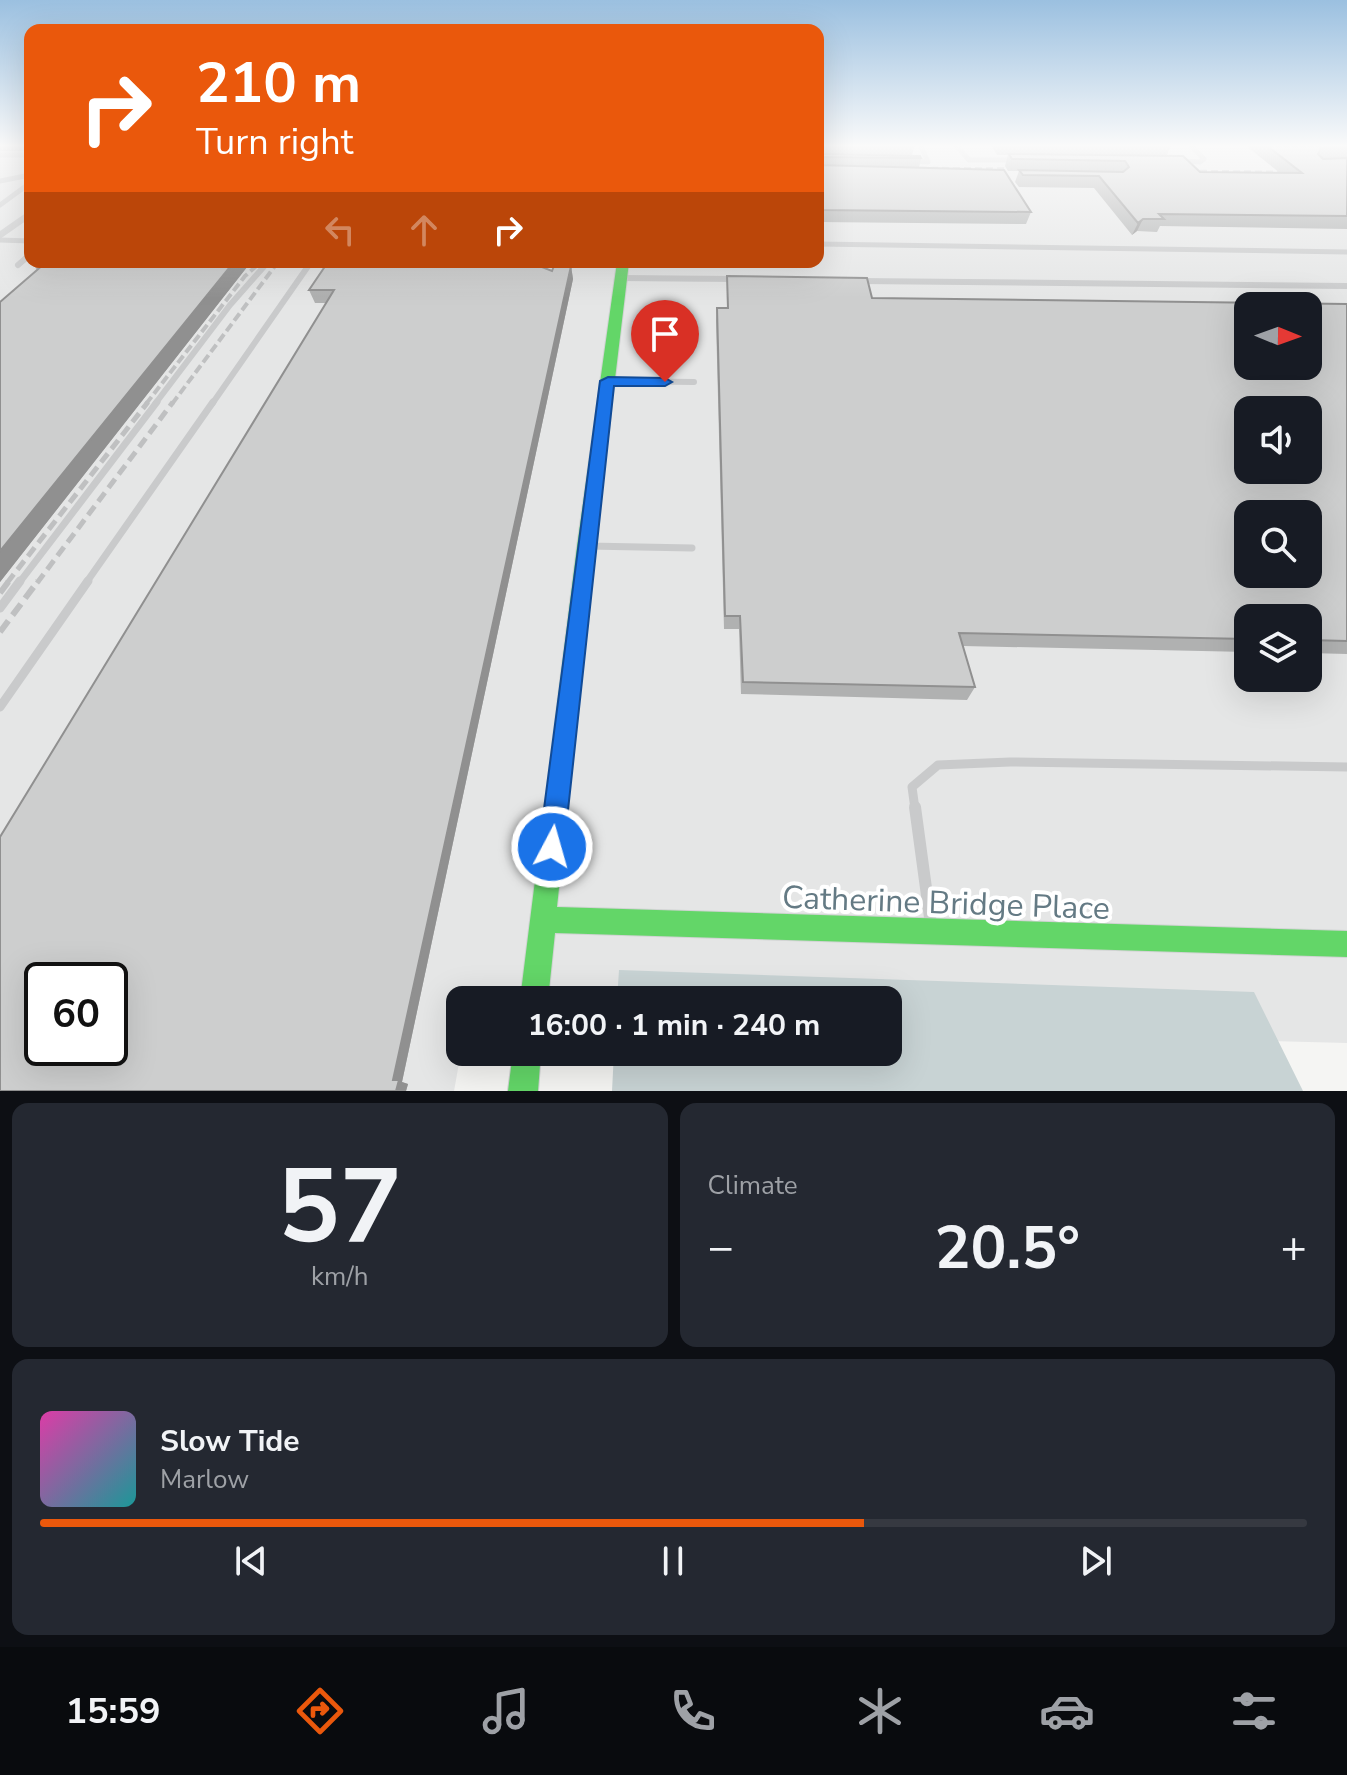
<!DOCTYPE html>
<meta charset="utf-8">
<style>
body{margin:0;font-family:"Nunito Sans",sans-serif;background:#242831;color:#f1f3f6;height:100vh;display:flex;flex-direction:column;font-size:30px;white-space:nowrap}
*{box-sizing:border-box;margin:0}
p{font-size:26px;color:#9ea1a6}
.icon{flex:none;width:44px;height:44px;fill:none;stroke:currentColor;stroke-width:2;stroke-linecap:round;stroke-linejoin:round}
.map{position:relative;height:1091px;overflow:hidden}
.details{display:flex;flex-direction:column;gap:12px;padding:12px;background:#0d0f14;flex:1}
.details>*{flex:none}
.top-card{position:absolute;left:24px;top:24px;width:800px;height:244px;border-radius:16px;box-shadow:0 8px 32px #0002;background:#ea580c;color:#fff;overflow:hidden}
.needle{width:52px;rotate:91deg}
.fabs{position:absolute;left:1234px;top:292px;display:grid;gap:16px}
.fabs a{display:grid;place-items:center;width:88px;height:88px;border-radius:16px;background:#171b24;box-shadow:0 8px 32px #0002;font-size:40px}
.speed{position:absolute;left:24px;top:962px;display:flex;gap:16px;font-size:40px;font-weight:700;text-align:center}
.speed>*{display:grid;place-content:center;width:104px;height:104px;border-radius:50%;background:#171b24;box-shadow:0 8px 32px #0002;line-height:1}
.speed .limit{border:4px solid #111;border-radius:12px;background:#fff;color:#111}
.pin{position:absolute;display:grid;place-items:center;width:68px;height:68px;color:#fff;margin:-82px -34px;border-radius:50% 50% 50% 0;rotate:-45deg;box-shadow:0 0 8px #0007}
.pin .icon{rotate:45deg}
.me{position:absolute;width:88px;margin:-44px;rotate:6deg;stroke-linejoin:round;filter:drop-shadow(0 0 6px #0008)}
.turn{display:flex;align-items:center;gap:28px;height:168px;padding:0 40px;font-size:36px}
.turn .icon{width:104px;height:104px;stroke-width:2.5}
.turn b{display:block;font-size:56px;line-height:68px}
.lanes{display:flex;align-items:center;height:76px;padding:0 40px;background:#0003;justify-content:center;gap:40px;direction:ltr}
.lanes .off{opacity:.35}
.big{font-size:60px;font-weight:700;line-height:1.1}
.details .card{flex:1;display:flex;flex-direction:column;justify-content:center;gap:12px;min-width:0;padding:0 28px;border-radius:16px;background:#242831}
.details .dial{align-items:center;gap:0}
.dial b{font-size:104px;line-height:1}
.song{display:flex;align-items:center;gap:24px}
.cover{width:96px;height:96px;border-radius:12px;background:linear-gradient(135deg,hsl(320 70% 55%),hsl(180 70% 35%))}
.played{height:8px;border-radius:4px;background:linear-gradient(90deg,#ea580c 65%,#363941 65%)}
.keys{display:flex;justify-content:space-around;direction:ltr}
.heat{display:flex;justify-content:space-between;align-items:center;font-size:44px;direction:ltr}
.details .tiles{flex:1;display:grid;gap:12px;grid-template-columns:1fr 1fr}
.card:last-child{grid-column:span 2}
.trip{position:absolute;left:446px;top:986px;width:456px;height:80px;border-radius:16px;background:#171b24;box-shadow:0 8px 32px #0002;font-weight:700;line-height:80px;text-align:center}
.menu{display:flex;height:128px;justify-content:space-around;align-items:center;background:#090b0e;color:#9ea1a6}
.menu .icon{width:56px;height:56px}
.menu .active{color:#ea580c}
.menu b{font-size:36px;color:#f1f3f6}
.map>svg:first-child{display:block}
.built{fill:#e5e6e6;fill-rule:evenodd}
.water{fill:#c8d3d4}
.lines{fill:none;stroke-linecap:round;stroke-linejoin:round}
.fast-casing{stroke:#d1d3d3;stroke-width:2}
.lane-far4{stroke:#c9cacb;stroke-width:5}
.lane-far3{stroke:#c9cacb;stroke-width:6}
.lane-far2{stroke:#c9cacb;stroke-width:7}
.lane-far1{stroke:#c9cacb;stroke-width:9}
.lane{stroke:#c9cacb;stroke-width:12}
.street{fill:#c9cacb;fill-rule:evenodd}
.fast{fill:#63d668;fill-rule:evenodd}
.rail-far3{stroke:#bfc0c1;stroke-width:3;stroke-dasharray:7 4;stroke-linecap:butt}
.rail-far2{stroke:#bfc0c1;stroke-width:4;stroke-dasharray:9 4;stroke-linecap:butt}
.rail-far1{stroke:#bfc0c1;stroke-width:5;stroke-dasharray:11 6;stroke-linecap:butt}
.rail{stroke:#bfc0c1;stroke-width:6;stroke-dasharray:14 7;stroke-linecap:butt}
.wall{fill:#b0b1b1}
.shaded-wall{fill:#909090}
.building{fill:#cdcece;stroke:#909090;stroke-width:2;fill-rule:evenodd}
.route{fill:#1a73e8;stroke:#114b97;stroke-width:2}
.labels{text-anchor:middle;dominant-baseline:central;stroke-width:8;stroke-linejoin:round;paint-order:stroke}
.near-street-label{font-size:32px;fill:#647a84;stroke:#fff}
</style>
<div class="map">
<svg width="1347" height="1091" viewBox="0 0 1347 1091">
<rect width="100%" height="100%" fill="#f5f5f3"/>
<path class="built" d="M0,145H30V262H818V145H1347V1043L888,1031V1000H460L461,1052L454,1091H0ZM1248,306H1308V366H1248ZM1248,410H1308V470H1248ZM1248,514H1308V574H1248ZM1248,618H1308V678H1248ZM42,980H110V1048H42Z"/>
<path class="water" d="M619,970L1254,992L1303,1091H612L614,1052H888V1000H617Z"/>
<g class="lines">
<defs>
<path id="fast" d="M617,262H629L595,546L557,907L1347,931V957L555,933L548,1000H520L577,546Z
M513,1052H541L538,1091H508Z"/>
</defs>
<use href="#fast" class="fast-casing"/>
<path class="lane-far4" d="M956,145L969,160H1016
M0,155H30
M911,161L928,162L920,145
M1182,161L1200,162L1204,159L1190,145
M0,181L30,175
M0,205L30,183
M0,240L30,241
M818,244L1347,252
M24,260L30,255"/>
<path class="lane-far3" d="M510,262H555
M18,265L26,258
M621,278L734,279
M860,281L1347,286
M610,381L694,382
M155,404L230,305L268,262
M212,404L311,262"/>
<path class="lane-far2" d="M588,546L692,548
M19,583L157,402
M86,583L213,402"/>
<path class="lane-far1" d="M0,608L20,581
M0,707L88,581
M915,809L912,787L938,765L1010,762L1347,767"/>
<path class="lane" d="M915,807L931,925"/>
<path class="street" d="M30,210V218L0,239V231Z"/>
<use href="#fast" class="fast"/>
<path class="rail-far3" d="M898,168L1030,169
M1178,171L1347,173"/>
<path class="rail-far2" d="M146,404L245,276L261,262
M172,404L278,262"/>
<path class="rail-far1" d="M7,583L148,402
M37,583L173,402"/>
<path class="rail" d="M0,593L9,581
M0,632L38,581"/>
</g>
<path class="wall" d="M0,145H30V151H0Z
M818,145H915L912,155L921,158L919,168L1031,212L1026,224L818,222Z
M991,145H1171L1167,155L1200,172L1280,173L1245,145H1347V229L1160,226L1157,232L1137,231L1132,235L1094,188L1019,187L1015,182L1019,171H1008L1005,166L1008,155H997Z
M251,262L0,582V302L37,270L33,264Z
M571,266L573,279L402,1082L408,1084L406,1091H0L326,303H315L309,290L552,271Z
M727,276L872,298L1347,304V654L1308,653V618H1248V652L963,646L975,687L967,700L741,694L739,629H724L716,321L717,308H727Z"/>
<path class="shaded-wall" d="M1143,219L1137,231L1132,235L1138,223Z
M234,262H251L0,582V551Z
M571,266L573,279L402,1082L408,1084L406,1091H396L393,1080Z"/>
<path class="building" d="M1266,145H1347V147L1321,148L1318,154L1323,159L1347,158V216L1159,214L1164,219H1143L1138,223L1099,176L1023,175L1019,170L1123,172L1129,167L1125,161L1012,159L1009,154L1183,156L1200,172L1302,173Z
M818,153L820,154L920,156L921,158L820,157L818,158Z
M818,165L1004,170L1031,212L818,210Z
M35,262H234L0,551V302L44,264H33Z
M328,262H529L552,271L554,266H571L393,1080H399L396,1091H0V837L334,290H309ZM42,980H110V1048H42Z
M727,276L867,278L872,298L1347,304V641L1308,640V618H1248V639L959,633L975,687L743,682L740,616H725L717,308H728ZM1248,306H1308V366H1248ZM1248,410H1308V470H1248ZM1248,514H1308V574H1248Z"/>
<linearGradient id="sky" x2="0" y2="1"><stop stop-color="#9bc0e0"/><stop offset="0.49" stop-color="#fafafa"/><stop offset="1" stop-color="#fafafa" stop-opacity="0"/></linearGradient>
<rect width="1347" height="298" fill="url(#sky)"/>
<path class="route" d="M608,377L665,378L672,382L665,386H614L564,847L561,856L552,860L543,856L539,847L600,381Z"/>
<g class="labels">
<g class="near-street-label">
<text transform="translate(946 903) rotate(2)">Catherine Bridge Place</text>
</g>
</g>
</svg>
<div class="fabs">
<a><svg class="needle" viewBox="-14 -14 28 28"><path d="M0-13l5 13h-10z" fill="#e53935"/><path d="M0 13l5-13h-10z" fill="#9ea1a6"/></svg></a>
<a><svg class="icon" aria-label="sound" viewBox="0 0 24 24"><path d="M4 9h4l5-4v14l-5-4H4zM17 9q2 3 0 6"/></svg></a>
<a><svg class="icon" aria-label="search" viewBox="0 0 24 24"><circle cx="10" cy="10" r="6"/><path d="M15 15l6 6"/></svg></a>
<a><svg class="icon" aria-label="layers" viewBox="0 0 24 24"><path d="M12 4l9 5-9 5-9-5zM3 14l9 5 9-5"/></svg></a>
</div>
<div class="speed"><div class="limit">60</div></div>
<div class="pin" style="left:665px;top:382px;background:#d93025"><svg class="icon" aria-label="arrive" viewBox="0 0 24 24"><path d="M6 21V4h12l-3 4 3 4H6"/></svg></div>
<svg class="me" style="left:552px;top:847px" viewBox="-20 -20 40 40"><circle r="17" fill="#1a73e8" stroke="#fff" stroke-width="3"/><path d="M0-11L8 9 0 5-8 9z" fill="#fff"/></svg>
<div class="trip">16:00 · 1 min · 240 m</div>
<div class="top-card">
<div class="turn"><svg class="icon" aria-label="right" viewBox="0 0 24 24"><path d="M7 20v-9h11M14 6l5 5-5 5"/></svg><div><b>210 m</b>Turn right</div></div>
<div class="lanes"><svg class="icon off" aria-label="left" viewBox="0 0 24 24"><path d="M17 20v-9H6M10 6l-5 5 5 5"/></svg><svg class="icon off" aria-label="ahead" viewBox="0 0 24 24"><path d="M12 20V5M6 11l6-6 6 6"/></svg><svg class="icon" aria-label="right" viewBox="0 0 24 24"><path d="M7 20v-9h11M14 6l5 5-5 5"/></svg></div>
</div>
</div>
<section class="details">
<div class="tiles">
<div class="card dial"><b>57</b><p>km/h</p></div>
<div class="card"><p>Climate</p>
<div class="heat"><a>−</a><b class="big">20.5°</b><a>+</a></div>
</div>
<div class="card">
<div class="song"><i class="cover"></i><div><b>Slow Tide</b><p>Marlow</p></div></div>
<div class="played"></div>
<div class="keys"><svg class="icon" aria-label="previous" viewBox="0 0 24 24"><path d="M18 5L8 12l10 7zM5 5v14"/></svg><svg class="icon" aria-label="pause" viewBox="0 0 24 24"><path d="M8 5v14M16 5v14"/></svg><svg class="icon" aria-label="next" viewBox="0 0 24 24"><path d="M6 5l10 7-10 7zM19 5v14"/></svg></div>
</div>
</div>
</section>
<nav class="menu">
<b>15:59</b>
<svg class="icon active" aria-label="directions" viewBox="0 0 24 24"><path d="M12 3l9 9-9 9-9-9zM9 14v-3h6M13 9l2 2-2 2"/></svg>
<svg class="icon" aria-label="music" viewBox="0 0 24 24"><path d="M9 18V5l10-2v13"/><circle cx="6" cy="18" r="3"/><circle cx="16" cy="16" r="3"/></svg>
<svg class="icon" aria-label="phone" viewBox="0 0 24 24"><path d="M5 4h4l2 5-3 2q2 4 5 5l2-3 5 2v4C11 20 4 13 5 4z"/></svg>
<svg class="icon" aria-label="climate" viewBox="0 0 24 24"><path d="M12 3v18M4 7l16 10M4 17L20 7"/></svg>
<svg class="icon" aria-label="car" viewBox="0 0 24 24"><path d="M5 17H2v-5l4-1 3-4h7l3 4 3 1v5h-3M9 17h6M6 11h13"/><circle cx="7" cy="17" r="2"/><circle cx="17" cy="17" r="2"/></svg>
<svg class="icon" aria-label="filters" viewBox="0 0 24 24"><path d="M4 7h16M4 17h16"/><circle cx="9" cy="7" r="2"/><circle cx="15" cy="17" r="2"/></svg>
</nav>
